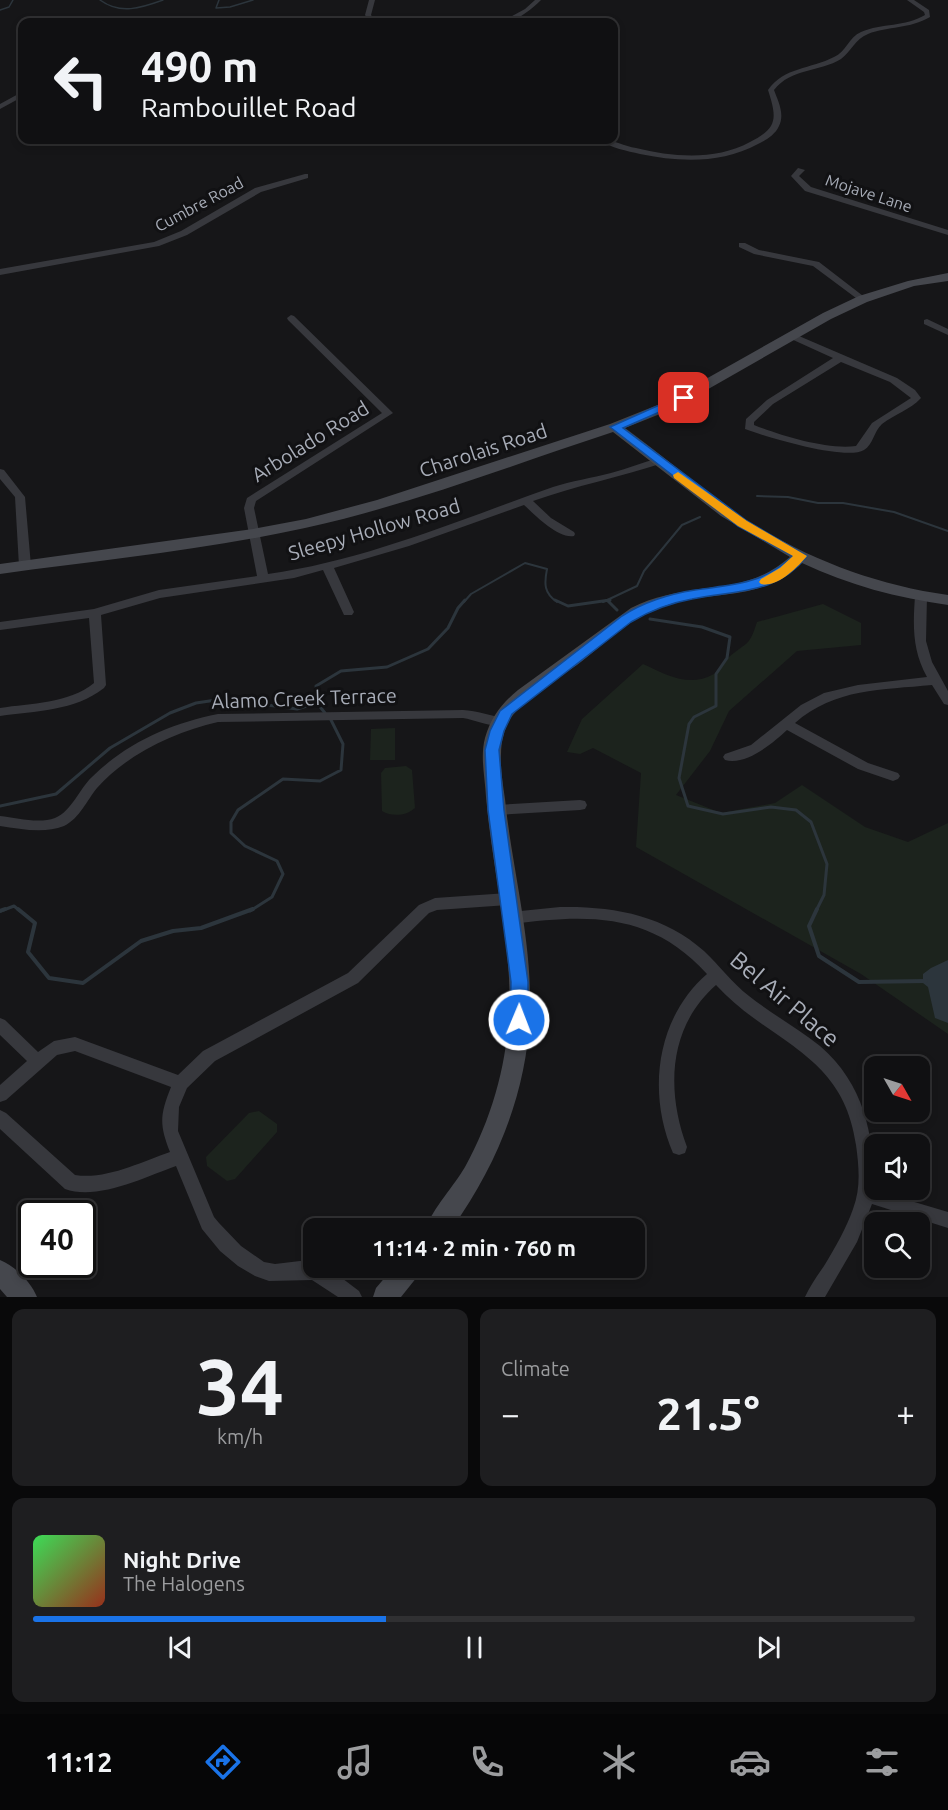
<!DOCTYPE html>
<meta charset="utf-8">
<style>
body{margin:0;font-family:Ubuntu,sans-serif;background:#1e1e20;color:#f1f3f6;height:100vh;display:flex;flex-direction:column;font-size:22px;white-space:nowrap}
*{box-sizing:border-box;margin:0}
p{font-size:20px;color:#9c9d9f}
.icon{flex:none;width:33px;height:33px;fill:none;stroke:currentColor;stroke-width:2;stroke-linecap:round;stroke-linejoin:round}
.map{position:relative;height:1297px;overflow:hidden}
.side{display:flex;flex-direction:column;gap:12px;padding:12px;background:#09090a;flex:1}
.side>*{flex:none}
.hud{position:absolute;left:18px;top:18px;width:600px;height:126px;border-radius:12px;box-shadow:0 3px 9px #0003,0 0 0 2px #303032;background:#101012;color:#f1f3f6;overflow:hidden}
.needle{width:39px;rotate:129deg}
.buttons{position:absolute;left:864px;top:1056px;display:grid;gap:12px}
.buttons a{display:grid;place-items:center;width:66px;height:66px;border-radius:12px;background:#101012;box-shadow:0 3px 9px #0003,0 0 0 2px #303032;font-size:30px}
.speed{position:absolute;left:18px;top:1200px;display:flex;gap:12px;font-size:30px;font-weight:700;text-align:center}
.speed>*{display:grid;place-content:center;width:78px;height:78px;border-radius:50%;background:#101012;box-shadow:0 3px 9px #0003,0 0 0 2px #303032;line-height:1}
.speed .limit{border:3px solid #111;border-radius:9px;background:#fff;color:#111}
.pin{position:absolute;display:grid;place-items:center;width:51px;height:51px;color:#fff;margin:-26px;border-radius:12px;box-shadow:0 3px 9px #0006}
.me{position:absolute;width:66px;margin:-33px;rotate:1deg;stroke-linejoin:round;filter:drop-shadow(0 0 4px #0008)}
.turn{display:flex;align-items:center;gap:21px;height:126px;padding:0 24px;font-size:27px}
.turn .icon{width:78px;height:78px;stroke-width:2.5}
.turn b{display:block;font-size:42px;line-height:51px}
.big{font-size:45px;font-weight:700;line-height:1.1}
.side .widget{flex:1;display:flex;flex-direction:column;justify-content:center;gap:9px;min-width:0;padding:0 21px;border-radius:12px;background:#1e1e20}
.side .dial{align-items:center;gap:0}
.dial b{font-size:78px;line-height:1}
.song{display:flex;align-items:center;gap:18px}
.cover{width:72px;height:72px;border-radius:9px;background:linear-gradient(135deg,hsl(130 70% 55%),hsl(10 70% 35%))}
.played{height:6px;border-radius:3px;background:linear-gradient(90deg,#1a73e8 40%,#303032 40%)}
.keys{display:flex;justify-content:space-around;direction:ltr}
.heat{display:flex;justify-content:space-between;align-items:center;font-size:33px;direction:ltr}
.side .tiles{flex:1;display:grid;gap:12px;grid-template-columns:1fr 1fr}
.widget:last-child{grid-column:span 2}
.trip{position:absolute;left:303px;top:1218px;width:342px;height:60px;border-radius:12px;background:#101012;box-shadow:0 3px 9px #0003,0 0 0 2px #303032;font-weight:700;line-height:60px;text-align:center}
.tabs{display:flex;height:96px;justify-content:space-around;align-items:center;background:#060607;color:#9c9d9f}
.tabs .icon{width:42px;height:42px}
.tabs .selected{color:#1a73e8}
.tabs b{font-size:27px;color:#f1f3f6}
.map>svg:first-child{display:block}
.green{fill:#1c231d}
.water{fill:#2c353c}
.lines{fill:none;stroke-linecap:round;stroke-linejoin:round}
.stream-far3{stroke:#2c353c;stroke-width:1.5}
.stream-far2{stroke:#2c353c;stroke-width:2}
.stream-far1{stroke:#2c353c;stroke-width:3}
.stream{stroke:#2c353c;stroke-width:4}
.street{fill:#37383d;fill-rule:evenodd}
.secondary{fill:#45474d;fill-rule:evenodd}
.route{fill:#1a73e8;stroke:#114b97;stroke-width:1.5}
.slow{fill:#f59e0b}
.labels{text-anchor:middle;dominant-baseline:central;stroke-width:6;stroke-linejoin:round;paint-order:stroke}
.far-street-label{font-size:16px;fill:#a8adb8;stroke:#111113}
.street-label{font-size:20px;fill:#a8adb8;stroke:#111113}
.near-street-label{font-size:24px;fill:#a8adb8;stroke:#111113}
</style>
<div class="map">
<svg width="948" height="1297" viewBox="0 0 948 1297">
<rect width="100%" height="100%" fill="#161618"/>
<path class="green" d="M823,604L861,623V645L797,651L729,711L710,751L676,795L721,813L775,803L802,785L865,827L908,842L948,823V1034L861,974L636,847L641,773L593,748L580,754L567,752L582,719L643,664C667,675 689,688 714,674C721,671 723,661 729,657C748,641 749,647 757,622Z
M395,728V760H370L371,729Z
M406,766L412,770L415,808C406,816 392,817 382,811L381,773L385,768Z
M259,1111L277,1124V1132L235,1179L227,1181L207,1166L206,1157L249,1113Z"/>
<path class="water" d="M948,960V1023L935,1018L928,987L923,983V974L931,968Z"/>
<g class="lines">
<path class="stream-far3" d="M100,0C120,15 141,8 163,0
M219,0L216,8L230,7L253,0
M0,10L9,7L13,0"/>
<path class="stream-far2" d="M757,496L788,497L818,503H843L894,512L948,531
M464,602L471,594L525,563L547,569C544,584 544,593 557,602
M603,602L637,586L644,571L682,525L700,517"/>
<path class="stream-far1" d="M555,600L568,606L610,600
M608,601L617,610
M650,619L702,627L730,637L727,658L716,674V706L694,717L689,724L679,778L688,806L723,814L771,807L796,810L811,822L827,864L824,895L816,911
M325,713L317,703L316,686L341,671L387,667L428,649L448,628L458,608L465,600
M0,806L56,794L110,748L170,713L196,703L223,699L297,709L317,703
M1,911L14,906L20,911
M250,911L272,897L283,874L277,861L245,846L231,833V822L238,810L283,779L320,781L341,770L343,744L330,718"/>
<path class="stream" d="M18,909L35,923L28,952L49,978L83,983L141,941L173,931L201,928L253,909
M817,909L809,926L819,956L859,982L926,981
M0,911L5,909"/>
<path class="street" d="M369,0H375L371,15L376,22H370L365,15Z
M535,0H541C531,10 515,23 501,22L525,9Z
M907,0H914L929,10L930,17C910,29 888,26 868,34C855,39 851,52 841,59C820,72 791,68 774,90C778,101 785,114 779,126C775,135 766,140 758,144C721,164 679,162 640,154C627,151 611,148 600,140C612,139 624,146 636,148C673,157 715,161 750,142C778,128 777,118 768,90C784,67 811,69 834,57C846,52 849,37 861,32C882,23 905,27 925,15L924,12Z
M22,92V97L0,109V104Z
M798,168L805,170L799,176L811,187L948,230V235L805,191L791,176Z
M305,174H308V178L261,192L187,235L159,246L0,275V269L154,242L181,231L255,188Z
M739,243H745L759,250L819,262L867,299L860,301L813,266L754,254L739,247Z
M291,315L294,316L393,413L256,501L254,508L268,574C367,560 459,520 553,487C571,481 592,478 611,473C627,469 643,462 659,458L664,461L663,463C620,477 575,486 533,501L551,518L574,532L575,534L574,536C558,539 535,515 524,505L409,546L334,568L354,612L352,615H344L323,570L294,578L160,598L101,615L106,685L104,688C75,711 35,711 0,716V708C31,703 68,704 94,683L89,618L0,630V622L94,609L159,590L257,576L244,508L247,498L382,413L288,320L287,318Z
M927,319L948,329V335L924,324V320Z
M792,333L897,378L915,390L921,398C910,410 895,414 882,424C874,431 873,445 864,450C846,461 766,437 745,429L746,419L767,400L833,358L789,338V334ZM841,362L890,382L911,398L872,423L856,446C828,450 781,436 754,425V422L773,404Z
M0,469L4,470L25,497L31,566L29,568H21L19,566L15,497L0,479Z
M921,592L927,596L926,641L932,662L948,691V705L944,704L932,685C882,690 835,688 795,723L868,763L898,773L900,776L898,779L893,781L858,769L787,730C773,743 746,766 725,760L723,757L725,754L751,745L801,705L824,693L858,685L927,677C912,650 913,625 915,596Z
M463,710C477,711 491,715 504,719L506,722L504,725C492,728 476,720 463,718L218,722C175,732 127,754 97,788C87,800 80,818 64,826C44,834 21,829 0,826V816C17,818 39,824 55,818C72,811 79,789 92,777C126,743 172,723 218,714Z
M580,800L585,801L587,805L585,809L580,810L496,815L491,814L489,810L491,806L496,805Z
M508,893L513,895L515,899L513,903L508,905L437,910L429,913L358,983L215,1061L187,1088L179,1107L178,1131L214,1217L219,1223L241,1246L264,1262L275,1264L300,1261L314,1262V1268L330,1269L359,1291L362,1297H338L312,1280L269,1281L255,1276L238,1266L220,1251L202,1229L176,1166C145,1177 97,1201 65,1189L0,1129V1110L6,1113L75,1175C106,1180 141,1162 170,1152C159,1124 160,1115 171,1087L75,1051L57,1055L6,1100L0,1102V1085L27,1061L0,1035V1018L5,1020L38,1052L54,1041L75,1037L178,1075L203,1051L348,973L419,905L435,898Z
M560,907C613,906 664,915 704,951C720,966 732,983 749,996C772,1014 797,1028 820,1046C864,1084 874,1134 874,1190L948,1212V1228L872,1204L857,1242L825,1297H805C810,1286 817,1276 824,1266C835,1248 846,1229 853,1209C861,1188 859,1167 856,1145C843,1052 770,1044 716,985C668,1027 666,1091 687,1147L685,1153L679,1155L673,1153C647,1093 656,1018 707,974C651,912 589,914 511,924L506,922L504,918L506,914L511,912Z"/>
<path class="secondary" d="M948,273V281L914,286L867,302L831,319L675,408L625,428C661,454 694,483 730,509C795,554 869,584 948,595V605C898,598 848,585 802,563C757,603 719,589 667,605C632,615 605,644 577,665C555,680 529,694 513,715C505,725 501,741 501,754C500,769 503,784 505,799C512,869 532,939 530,1010C528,1089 498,1164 452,1228H426C433,1208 454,1186 465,1167C497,1109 512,1045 509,978C506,917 491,858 486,797C485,777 480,757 485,738C491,717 502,703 518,690L631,608C687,579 741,600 790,557L721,516L613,432C512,465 410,505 305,528C205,550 102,560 0,574V564L253,529L306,519L377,500L610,424L665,402L823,313L859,296L908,281Z
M0,1260C15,1266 31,1282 37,1297H7L0,1289Z
M393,1268H420L417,1277L401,1297H373L376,1288Z"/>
</g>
<path class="route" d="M684,394L687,395V400L623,428L747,521L807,556C777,595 735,590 692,599C670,603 651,610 631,622L512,714L504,731L499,750L504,810L528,982V1020L525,1026L519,1028L512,1026L510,1020L511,982L488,810L485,750L490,731L500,711L622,616C644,602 669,594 695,590C735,584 761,585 793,556L738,526L610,427Z"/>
<path class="slow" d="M678,472L747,521L807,556C798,567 777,588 761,584L759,582L761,579L780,568L793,556L738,526L674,478L673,475Z"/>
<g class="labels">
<g class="far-street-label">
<text transform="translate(869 193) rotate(18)">Mojave Lane</text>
<text transform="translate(199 204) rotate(-28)">Cumbre Road</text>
</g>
<g class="street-label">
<text transform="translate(310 441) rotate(-32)">Arbolado Road</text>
<text transform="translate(483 450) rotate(-18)">Charolais Road</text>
<text transform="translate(374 529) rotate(-16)">Sleepy Hollow Road</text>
<text transform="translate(304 698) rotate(-2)">Alamo Creek Terrace</text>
</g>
<g class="near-street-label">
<text transform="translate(785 999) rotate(40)">Bel Air Place</text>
</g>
</g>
</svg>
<div class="buttons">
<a><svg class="needle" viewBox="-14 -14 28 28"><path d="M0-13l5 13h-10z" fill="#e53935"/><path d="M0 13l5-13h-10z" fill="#9c9d9f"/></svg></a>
<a><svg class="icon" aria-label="sound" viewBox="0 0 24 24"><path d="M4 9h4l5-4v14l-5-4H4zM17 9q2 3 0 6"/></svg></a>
<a><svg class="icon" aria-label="search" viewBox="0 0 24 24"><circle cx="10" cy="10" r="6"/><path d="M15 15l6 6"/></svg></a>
</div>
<div class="speed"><div class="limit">40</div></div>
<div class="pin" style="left:684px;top:398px;background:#d93025"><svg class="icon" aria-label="arrive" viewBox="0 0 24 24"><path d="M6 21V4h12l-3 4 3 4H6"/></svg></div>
<svg class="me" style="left:519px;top:1020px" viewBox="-20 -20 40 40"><circle r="17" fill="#1a73e8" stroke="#fff" stroke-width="3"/><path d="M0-11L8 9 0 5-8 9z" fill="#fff"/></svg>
<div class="trip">11:14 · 2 min · 760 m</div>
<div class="hud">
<div class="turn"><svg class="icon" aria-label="left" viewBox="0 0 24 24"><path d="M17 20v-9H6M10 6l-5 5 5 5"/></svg><div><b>490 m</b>Rambouillet Road</div></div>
</div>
</div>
<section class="side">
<div class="tiles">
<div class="widget dial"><b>34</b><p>km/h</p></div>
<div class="widget"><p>Climate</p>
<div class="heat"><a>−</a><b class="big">21.5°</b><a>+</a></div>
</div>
<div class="widget">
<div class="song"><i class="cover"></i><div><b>Night Drive</b><p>The Halogens</p></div></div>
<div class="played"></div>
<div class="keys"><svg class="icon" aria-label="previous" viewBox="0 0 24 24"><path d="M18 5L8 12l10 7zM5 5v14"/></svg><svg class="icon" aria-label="pause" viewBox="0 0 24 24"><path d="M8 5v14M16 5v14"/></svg><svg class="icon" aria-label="next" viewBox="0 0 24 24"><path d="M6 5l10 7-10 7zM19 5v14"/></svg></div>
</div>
</div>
</section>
<nav class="tabs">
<b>11:12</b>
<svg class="icon selected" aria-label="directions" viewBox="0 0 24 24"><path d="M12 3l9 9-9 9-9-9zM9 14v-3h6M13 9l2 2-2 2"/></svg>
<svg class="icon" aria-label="music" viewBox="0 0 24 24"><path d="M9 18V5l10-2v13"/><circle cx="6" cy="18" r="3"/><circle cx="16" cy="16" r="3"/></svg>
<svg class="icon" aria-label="phone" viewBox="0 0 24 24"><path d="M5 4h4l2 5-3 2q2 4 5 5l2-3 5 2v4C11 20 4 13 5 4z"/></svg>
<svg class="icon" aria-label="climate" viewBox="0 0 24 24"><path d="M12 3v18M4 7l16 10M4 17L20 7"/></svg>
<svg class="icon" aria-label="car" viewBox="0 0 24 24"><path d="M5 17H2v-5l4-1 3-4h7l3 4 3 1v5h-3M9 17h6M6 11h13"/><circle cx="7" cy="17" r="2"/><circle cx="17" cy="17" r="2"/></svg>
<svg class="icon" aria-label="filters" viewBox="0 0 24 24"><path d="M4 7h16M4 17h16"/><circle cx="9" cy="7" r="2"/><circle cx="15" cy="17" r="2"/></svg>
</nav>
